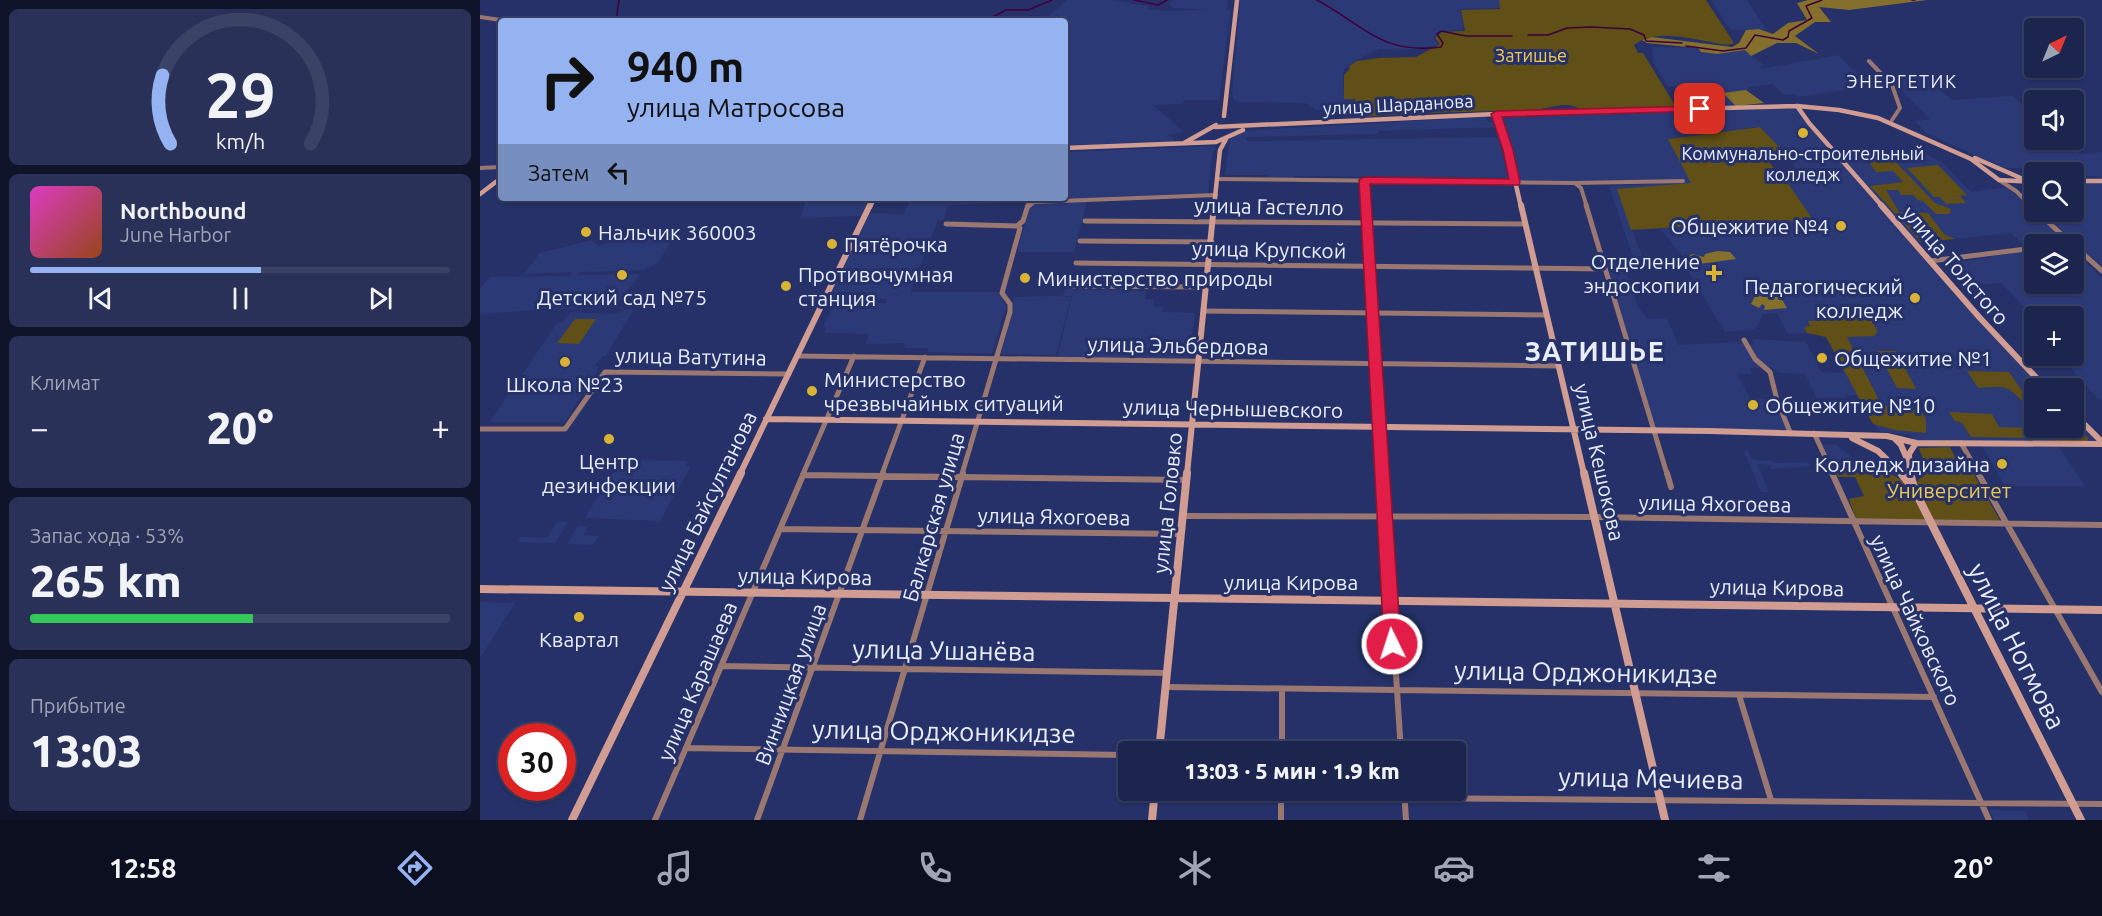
<!DOCTYPE html>
<html lang="ru">
<meta charset="utf-8">
<style>
body{margin:0;font-family:Ubuntu,sans-serif;background:#293158;color:#f1f3f6;height:100vh;display:flex;flex-direction:column;font-size:22px;white-space:nowrap}
*{box-sizing:border-box;margin:0}
p{font-size:20px;color:#a0a5b6}
.icon{flex:none;width:33px;height:33px;fill:none;stroke:currentColor;stroke-width:2;stroke-linecap:round;stroke-linejoin:round}
.map{position:relative;flex:1;overflow:hidden}
.panel{display:flex;flex-direction:column;gap:9px;padding:9px;background:#0f142b;width:480px}
.panel>*{flex:none}
.top-card{position:absolute;left:18px;top:18px;width:570px;height:183px;border-radius:6px;box-shadow:0 2px 4px #0004,0 0 0 2px #3a4266;background:#95b2f1;color:#111;overflow:hidden}
.needle{width:39px;rotate:43deg}
.tools{position:absolute;left:1544px;top:18px;display:grid;gap:12px}
.tools a{display:grid;place-items:center;width:60px;height:60px;border-radius:6px;background:#1c254e;box-shadow:0 2px 4px #0004,0 0 0 2px #3a4266;font-size:30px}
.speed{position:absolute;left:18px;top:723px;display:flex;gap:12px;font-size:30px;font-weight:700;text-align:center}
.speed>*{display:grid;place-content:center;width:78px;height:78px;border-radius:50%;background:#1c254e;box-shadow:0 2px 4px #0004,0 0 0 2px #3a4266;line-height:1}
.speed .limit{border:9px solid #d22;background:#fff;color:#111}
.pin{position:absolute;display:grid;place-items:center;width:51px;height:51px;color:#fff;margin:-26px;border-radius:12px;box-shadow:0 3px 9px #0006}
.me{position:absolute;width:66px;margin:-33px;rotate:356deg;stroke-linejoin:round;filter:drop-shadow(0 0 4px #0008)}
.turn{display:flex;align-items:center;gap:21px;height:126px;padding:0 30px;font-size:27px}
.turn .icon{width:78px;height:78px;stroke-width:2.5}
.turn b{display:block;font-size:42px;line-height:51px}
.then{display:flex;align-items:center;height:57px;padding:0 30px;background:#0003;gap:12px;font-size:22px}
.big{font-size:45px;font-weight:800;line-height:1.1}
.panel .card{flex:1;display:flex;flex-direction:column;justify-content:center;gap:9px;min-width:0;padding:0 21px;border-radius:9px;background:#293158}
.panel .dial{align-items:center;gap:0}
.dial svg{height:156px;overflow:visible;fill:none;stroke:#3a4266;stroke-width:7;stroke-linecap:round;text-anchor:middle}
.dial text{fill:#f1f3f6;stroke:none}
.song{display:flex;align-items:center;gap:18px}
.cover{width:72px;height:72px;border-radius:9px;background:linear-gradient(135deg,hsl(310 70% 55%),hsl(20 70% 35%))}
.played{height:6px;border-radius:3px;background:linear-gradient(90deg,#95b2f1 55%,#3a4266 55%)}
.keys{display:flex;justify-content:space-around;direction:ltr}
.heat{display:flex;justify-content:space-between;align-items:center;font-size:33px;direction:ltr}
.charge{height:9px;border-radius:4px;background:linear-gradient(90deg,#34c759 53%,#3a4266 0)}
.trip{position:absolute;left:638px;top:741px;width:348px;height:60px;border-radius:6px;background:#1c254e;box-shadow:0 2px 4px #0004,0 0 0 2px #3a4266;font-weight:800;line-height:60px;text-align:center}
.tab-bar{display:flex;height:96px;justify-content:space-around;align-items:center;background:#0b0f1f;color:#a0a5b6}
.tab-bar .icon{width:42px;height:42px}
.tab-bar .selected{color:#95b2f1}
.tab-bar b{font-size:27px;color:#f1f3f6}
main{display:flex;flex:1;min-height:0}
.map>svg:first-child{display:block}
.built{fill:#2c3977}
.green{fill:#604f16}
.forest{fill:#856f2c}
.lines{fill:none;stroke-linecap:round;stroke-linejoin:round}
.stream{stroke:#40003c;stroke-width:1.5}
.street-far2{stroke:#9a7871;stroke-width:4}
.street-far1{stroke:#9a7871;stroke-width:5}
.street{stroke:#9a7871;stroke-width:6}
.secondary-far2{stroke:#d19c91;stroke-width:4.5}
.secondary-far1{stroke:#d19c91;stroke-width:6}
.secondary{stroke:#d19c91;stroke-width:8}
.route{fill:#e11d48;stroke:#92132f;stroke-width:1.5}
.poi-dot{fill:#d9b334;stroke:#253168;stroke-width:2}
.labels{text-anchor:middle;dominant-baseline:central;stroke-width:6;stroke-linejoin:round;paint-order:stroke}
.far-park-label{font-size:18px;fill:#f0ca4f;stroke:#253168}
.far-neighbourhood-label{font-size:18px;letter-spacing:1.5px;fill:#e9eefc;stroke:#253168}
.far-street-label{font-size:18px;fill:#e9eefc;stroke:#253168}
.far-poi-label{font-size:18px;fill:#e9eefc;stroke:#253168}
.street-label{font-size:21px;fill:#e9eefc;stroke:#253168}
.poi-label{font-size:21px;fill:#e9eefc;stroke:#253168;text-anchor:start}
.park-label{font-size:21px;fill:#f0ca4f;stroke:#253168}
.near-street-label{font-size:26px;fill:#e9eefc;stroke:#253168}
.district-label{font-size:27px;font-weight:bold;letter-spacing:1.5px;fill:#e9eefc;stroke:#253168}
</style>
<main>
<section class="panel">
<div class="card dial"><svg viewBox="0 0 100 80">
<path d="M14 69A42 42 0 1 1 86 69"/>
<path d="M14 69A42 42 0 0 1 10 34" stroke="#95b2f1"/>
<text x="50" y="56" font-size="32" font-weight="700">29</text>
<text x="50" y="72" font-size="11">km/h</text>
</svg></div>
<div class="card">
<div class="song"><i class="cover"></i><div><b>Northbound</b><p>June Harbor</p></div></div>
<div class="played"></div>
<div class="keys"><svg class="icon" aria-label="previous" viewBox="0 0 24 24"><path d="M18 5L8 12l10 7zM5 5v14"/></svg><svg class="icon" aria-label="pause" viewBox="0 0 24 24"><path d="M8 5v14M16 5v14"/></svg><svg class="icon" aria-label="next" viewBox="0 0 24 24"><path d="M6 5l10 7-10 7zM19 5v14"/></svg></div>
</div>
<div class="card"><p>Климат</p>
<div class="heat"><a>−</a><b class="big">20°</b><a>+</a></div>
</div>
<div class="card"><p>Запас хода · 53%</p><b class="big">265 km</b><div class="charge"></div></div>
<div class="card"><p>Прибытие</p><b class="big">13:03</b></div>
</section>
<div class="map">
<svg width="1622" height="820" viewBox="0 0 1622 820">
<rect width="100%" height="100%" fill="#253168"/>
<path class="built" d="M587,0H630L668,6L667,9L671,10L700,11L728,9L693,8L688,2L693,0H748L747,9H751L739,100H705L702,104L673,105L704,132L687,135L694,137V143L585,146V21H564Z
M760,0H1019L1020,8L980,9L984,30L961,31L953,38L958,45L925,50L899,49L875,61L864,69L863,75L864,99H874L875,108L836,110L825,103L755,102L752,94Z
M1231,0H1267L1286,29L1250,30Z
M1172,47L1218,48L1238,54L1265,50L1285,66L1280,67L1281,69L1358,55L1386,82L1379,84L1384,88L1318,97L1314,94L1304,95L1293,84L1269,87L1267,91L1284,103H1257L1248,106L1230,85L1189,87L1173,62Z
M1441,73L1472,100L1532,96L1554,114V140H1584L1600,154L1622,152V178L1613,176L1593,177V172H1581L1576,169L1525,168L1447,134L1435,121L1450,119L1409,78Z
M1317,106L1359,155L1437,152L1449,156L1462,162L1491,192L1528,187L1587,242L1554,244V246L1548,241H1540L1531,233L1437,243L1566,388H1554V428H1593V413L1622,442L1577,444L1605,486H1525L1501,444L1434,443L1430,435L1398,431L1376,395L1367,396L1366,398H1337L1325,374L1298,373L1292,367L1271,368L1272,374H1257L1270,398L1297,400L1310,432L1176,430L1126,269L1146,271L1158,307L1168,319L1187,318L1198,345L1259,342L1273,345L1272,339L1326,342L1341,372L1364,373L1346,337L1336,333L1308,334L1297,313L1283,314L1276,329L1245,332L1204,265V258L1180,229L1310,220L1318,227L1342,234L1300,172L1317,169L1280,127L1188,139L1212,184L1137,190L1164,261L1155,263L1129,186L1178,184V182H1035L1016,114Z
M1005,117L1010,123L1015,122L1017,127L899,131V133L891,134L766,137L767,141H784L1014,137L1019,140L1029,178L814,176L813,178H788V175H745L750,137L761,131Z
M731,146L735,148L731,159L728,195L468,205L464,220H458L450,240L430,292H520L526,307L512,354L449,352L447,348H424L425,343L385,344L389,334L344,333L346,329L344,325L355,302L406,303L407,299L356,300L358,294L349,293L390,213L424,214L431,198H585V152Z
M1593,183H1622V267L1562,212H1593Z
M327,198H390L381,216L320,218Z
M607,201L594,252H537L551,204Z
M166,227L196,233L178,263L164,270L101,272L98,275L160,274L134,308L66,309L0,314V288L10,277L90,276L92,272L44,274L60,253L112,240L119,247L144,234Z
M1554,249V284H1593V250L1622,278V399L1619,400L1580,356H1593V316L1554,317L1521,283L1495,285L1476,263Z
M585,289L666,291L665,299H674L673,306L683,307V312L715,313L709,358L577,359L592,296H583Z
M570,296L591,297L576,355L521,354L534,297Z
M154,309L126,356H122L115,366L119,367L85,422H10L77,323L83,322L91,312L135,314L141,313L143,310Z
M1342,445H1357L1374,459L1352,464Z
M1264,451H1268L1271,458L1275,460L1293,461L1298,463L1328,462L1331,466L1291,469L1289,465L1277,464L1289,492H1281Z
M161,460L208,461L205,466H211L180,521L105,518L131,474Z
M77,522H88L75,543L38,542L41,537L67,538Z
M98,526L108,527L104,535L119,536L113,545L87,544Z
M0,602L35,603L0,658Z
M1509,810L1545,811L1549,820H1514Z"/>
<path class="green" d="M1019,0H1226L1254,43C1247,46 1239,44 1231,42C1206,38 1175,29 1154,45L1158,53H1163L1196,107L1099,109C1088,100 1067,109 1054,110C996,112 938,112 879,117L875,99H864V75L870,69L869,66L877,61L899,58L936,57L960,44L955,38L962,32L985,31L981,10L1020,9Z
M1280,127L1302,150L1282,153L1297,172H1300L1343,234L1318,227L1310,220L1151,230L1137,189L1211,183L1188,139Z
M1385,157L1413,159L1455,203L1471,209L1469,214H1456L1443,201L1438,200L1433,195H1421L1418,190H1406L1419,212L1448,213L1464,234L1475,239L1441,242L1390,186L1423,182L1413,171L1396,172Z
M1458,165L1487,195L1468,197L1480,196L1486,203L1466,204L1460,197H1454L1427,168Z
M1385,310L1398,332L1394,336L1367,337L1400,402L1413,410H1441L1446,420V433L1415,430L1393,424L1346,337L1327,333L1324,327L1330,326L1328,321L1354,320L1355,314L1359,312Z
M95,319H116L99,344L77,343Z
M1397,351H1416L1436,389L1417,388Z
M1487,371L1529,372L1552,405H1545C1526,382 1523,387 1498,388Z
M1469,412L1512,414L1519,427L1550,428L1557,438L1491,437L1482,423L1475,421Z
M1593,422L1608,438L1607,441H1576L1566,429H1592Z
M1470,447L1475,457L1485,459L1521,522L1376,520L1369,499L1384,496L1375,477H1358L1352,465L1376,461L1392,471L1398,468L1422,480L1436,484L1446,469L1439,448Z"/>
<path class="forest" d="M1328,0H1447L1369,10L1339,7L1351,22H1335L1315,36L1339,54L1316,43H1297L1271,56L1265,50L1238,54L1221,52L1218,48L1167,43L1162,40L1172,37L1252,47L1259,43L1266,30L1279,29L1293,34L1308,23L1327,20L1317,3Z
M1266,90L1284,103L1256,106L1243,93Z
M1237,251L1250,252L1256,259L1212,265L1208,257L1212,254L1224,257L1225,254Z
M1289,283L1293,285L1307,308L1284,310L1285,306L1282,304L1279,308L1271,304L1276,294L1274,284Z"/>
<g class="lines">
<path class="stream" d="M654,0L678,5L687,0
M837,0C885,26 902,55 961,47L963,43L957,34L961,31L986,36H1032
M1432,0H1435
M136,21L139,0
M505,21L526,10H548L572,0
M1048,35H1068L1087,28L1111,27L1150,29L1164,35L1166,41L1202,43
M1206,46L1243,51L1266,48L1275,35L1303,40L1308,37L1309,31L1332,18L1326,6L1342,0"/>
<path class="street-far2" d="M0,17L28,21
M1389,61L1412,85L1420,108L1412,120
M0,168L21,167
M738,179L1096,183L1203,181
M884,180L886,207
M1519,180L1536,191L1552,207
M1096,184L1101,188L1107,207
M548,207L554,202L736,195"/>
<path class="street-far1" d="M886,205L903,474
M1106,205L1187,474
M1550,205L1554,209
M1557,212L1622,271
M605,221L1045,224
M466,224L537,226L543,221L548,205
M600,241L732,242
M1450,261L1554,248
M596,263L1126,269
M589,286L727,287
M724,311L1066,315
M1264,340L1275,359L1290,372L1297,400L1310,432
M317,356L1079,366
M0,429H85L125,372L309,374
M1334,433L1353,474
M1481,443L1499,474
M323,474L374,356
M402,474L445,357
M482,474L530,312V304L522,293L540,228L537,226"/>
<path class="street" d="M903,473L921,752
M1187,473L1191,487
M1352,473L1509,820
M1498,473L1622,692
M323,475L707,480
M703,516L1114,517L1622,525
M301,529L701,534
M241,666L687,673
M686,687L1454,697
M802,689V752
M1259,695L1291,800
M206,748L648,755
M720,790L924,798L1622,804
M924,790L926,820
M801,792V820
M175,820L324,473
M277,820L403,473
M380,820L483,473"/>
<path class="secondary-far2" d="M1317,106L1329,123L1403,207
M1016,114L1028,150L1041,207
M744,116L757,0
M735,127L1016,114L1317,106L1359,110L1398,118L1491,159L1519,180L1554,182
M704,143L736,125
M585,148L736,142L763,130
M1495,158L1543,179
M1593,181H1622
M0,194L21,178
M390,207L394,198
M734,207L740,150L746,139"/>
<path class="secondary-far1" d="M1041,205L1104,474
M1401,205L1500,318L1566,388
M1593,413L1622,442
M286,419L1229,431L1407,436L1436,443L1622,444
M1372,438L1398,451L1422,474
M1415,439L1421,445L1427,459
M260,474L390,205
M707,474L734,205
M1430,474L1429,454L1436,443"/>
<path class="secondary" d="M1104,473L1185,820
M1421,473L1432,487
M1430,473L1435,491L1601,820
M0,589L1622,610
M679,752L707,473
M92,820L261,473
M672,820L675,790"/>
</g>
<path class="route" d="M1220,106L1223,107V111L1022,117L1033,150L1040,182L1039,185L890,184L921,644L918,650L912,652L907,650L904,644L879,180L884,177L1029,179L1023,150L1011,114L1016,111Z"/>
<g class="poi-dot">
<circle cx="1323" cy="133" r="6"/>
<circle cx="1361" cy="226" r="6"/>
<circle cx="106" cy="232" r="6"/>
<circle cx="352" cy="244" r="6"/>
<path d="M1231 264h6v6h6v6h-6v6h-6v-6h-6v-6h6z"/>
<circle cx="142" cy="275" r="6"/>
<circle cx="545" cy="278" r="6"/>
<circle cx="306" cy="286" r="6"/>
<circle cx="1435" cy="298" r="6"/>
<circle cx="1342" cy="358" r="6"/>
<circle cx="85" cy="362" r="6"/>
<circle cx="332" cy="391" r="6"/>
<circle cx="1273" cy="405" r="6"/>
<circle cx="129" cy="439" r="6"/>
<circle cx="1522" cy="464" r="6"/>
<circle cx="99" cy="617" r="6"/>
</g>
<g class="labels">
<g class="far-park-label">
<text x="1051" y="55">Затишье</text>
</g>
<g class="far-neighbourhood-label">
<text x="1422" y="81">ЭНЕРГЕТИК</text>
</g>
<g class="far-street-label">
<text transform="translate(918 104) rotate(-3)">улица Шарданова</text>
</g>
<g class="far-poi-label">
<text x="1323" y="153">Коммунально-строительный<tspan x="1323" dy="21">колледж</tspan></text>
</g>
<g class="street-label">
<text transform="translate(789 206) rotate(1)">улица Гастелло</text>
<text transform="translate(789 249) rotate(1)">улица Крупской</text>
<text transform="translate(1476 265) rotate(49)">улица Толстого</text>
<text transform="translate(698 345) rotate(1)">улица Эльбердова</text>
<text transform="translate(211 356) rotate(1)">улица Ватутина</text>
<text transform="translate(753 408) rotate(1)">улица Чернышевского</text>
<text transform="translate(1120 462) rotate(77)">улица Кешокова</text>
<text transform="translate(227 501) rotate(-64)">улица Байсултанова</text>
<text transform="translate(687 503) rotate(-84)">улица Головко</text>
<text transform="translate(1235 503) rotate(1)">улица Яхогоева</text>
<text transform="translate(574 516) rotate(1)">улица Яхогоева</text>
<text transform="translate(453 517) rotate(-74)">Балкарская улица</text>
<text transform="translate(325 576) rotate(1)">улица Кирова</text>
<text x="811" y="582">улица Кирова</text>
<text transform="translate(1297 587) rotate(1)">улица Кирова</text>
<text transform="translate(1436 620) rotate(65)">улица Чайковского</text>
<text transform="translate(217 681) rotate(-67)">улица Карашаева</text>
<text transform="translate(310 684) rotate(-70)">Винницкая улица</text>
</g>
<g class="poi-label">
<text x="1349" y="226" text-anchor="end">Общежитие №4</text>
<text x="118" y="232">Нальчик 360003</text>
<text x="364" y="244">Пятёрочка</text>
<text x="1220" y="261" text-anchor="end">Отделение<tspan x="1220" dy="24">эндоскопии</tspan></text>
<text x="318" y="274">Противочумная<tspan x="318" dy="24">станция</tspan></text>
<text x="557" y="278">Министерство природы</text>
<text x="1423" y="286" text-anchor="end">Педагогический<tspan x="1423" dy="24">колледж</tspan></text>
<text x="142" y="297" text-anchor="middle">Детский сад №75</text>
<text x="1354" y="358">Общежитие №1</text>
<text x="344" y="379">Министерство<tspan x="344" dy="24">чрезвычайных ситуаций</tspan></text>
<text x="85" y="384" text-anchor="middle">Школа №23</text>
<text x="1285" y="405">Общежитие №10</text>
<text x="129" y="461" text-anchor="middle">Центр<tspan x="129" dy="24">дезинфекции</tspan></text>
<text x="1510" y="464" text-anchor="end">Колледж дизайна</text>
<text x="99" y="639" text-anchor="middle">Квартал</text>
</g>
<g class="park-label">
<text x="1469" y="490">Университет</text>
</g>
<g class="near-street-label">
<text transform="translate(1537 646) rotate(63)">улица Ногмова</text>
<text transform="translate(464 650) rotate(1)">улица Ушанёва</text>
<text transform="translate(1106 672) rotate(1)">улица Орджоникидзе</text>
<text transform="translate(464 731) rotate(1)">улица Орджоникидзе</text>
<text transform="translate(1171 778) rotate(1)">улица Мечиева</text>
</g>
<g class="district-label">
<text x="1115" y="351">ЗАТИШЬЕ</text>
</g>
</g>
</svg>
<div class="tools">
<a><svg class="needle" viewBox="-14 -14 28 28"><path d="M0-13l5 13h-10z" fill="#e53935"/><path d="M0 13l5-13h-10z" fill="#a0a5b6"/></svg></a>
<a><svg class="icon" aria-label="sound" viewBox="0 0 24 24"><path d="M4 9h4l5-4v14l-5-4H4zM17 9q2 3 0 6"/></svg></a>
<a><svg class="icon" aria-label="search" viewBox="0 0 24 24"><circle cx="10" cy="10" r="6"/><path d="M15 15l6 6"/></svg></a>
<a><svg class="icon" aria-label="layers" viewBox="0 0 24 24"><path d="M12 4l9 5-9 5-9-5zM3 14l9 5 9-5"/></svg></a>
<a>+</a>
<a>−</a>
</div>
<div class="speed"><div class="limit">30</div></div>
<div class="pin" style="left:1220px;top:109px;background:#d93025"><svg class="icon" aria-label="arrive" viewBox="0 0 24 24"><path d="M6 21V4h12l-3 4 3 4H6"/></svg></div>
<svg class="me" style="left:912px;top:644px" viewBox="-20 -20 40 40"><circle r="17" fill="#e11d48" stroke="#fff" stroke-width="3"/><path d="M0-11L8 9 0 5-8 9z" fill="#fff"/></svg>
<div class="trip">13:03 · 5 мин · 1.9 km</div>
<div class="top-card">
<div class="turn"><svg class="icon" aria-label="right" viewBox="0 0 24 24"><path d="M7 20v-9h11M14 6l5 5-5 5"/></svg><div><b>940 m</b>улица Матросова</div></div>
<div class="then">Затем<svg class="icon" aria-label="left" viewBox="0 0 24 24"><path d="M17 20v-9H6M10 6l-5 5 5 5"/></svg></div>
</div>
</div>
</main>
<nav class="tab-bar">
<b>12:58</b>
<svg class="icon selected" aria-label="directions" viewBox="0 0 24 24"><path d="M12 3l9 9-9 9-9-9zM9 14v-3h6M13 9l2 2-2 2"/></svg>
<svg class="icon" aria-label="music" viewBox="0 0 24 24"><path d="M9 18V5l10-2v13"/><circle cx="6" cy="18" r="3"/><circle cx="16" cy="16" r="3"/></svg>
<svg class="icon" aria-label="phone" viewBox="0 0 24 24"><path d="M5 4h4l2 5-3 2q2 4 5 5l2-3 5 2v4C11 20 4 13 5 4z"/></svg>
<svg class="icon" aria-label="climate" viewBox="0 0 24 24"><path d="M12 3v18M4 7l16 10M4 17L20 7"/></svg>
<svg class="icon" aria-label="car" viewBox="0 0 24 24"><path d="M5 17H2v-5l4-1 3-4h7l3 4 3 1v5h-3M9 17h6M6 11h13"/><circle cx="7" cy="17" r="2"/><circle cx="17" cy="17" r="2"/></svg>
<svg class="icon" aria-label="filters" viewBox="0 0 24 24"><path d="M4 7h16M4 17h16"/><circle cx="9" cy="7" r="2"/><circle cx="15" cy="17" r="2"/></svg>
<b>20°</b>
</nav>
